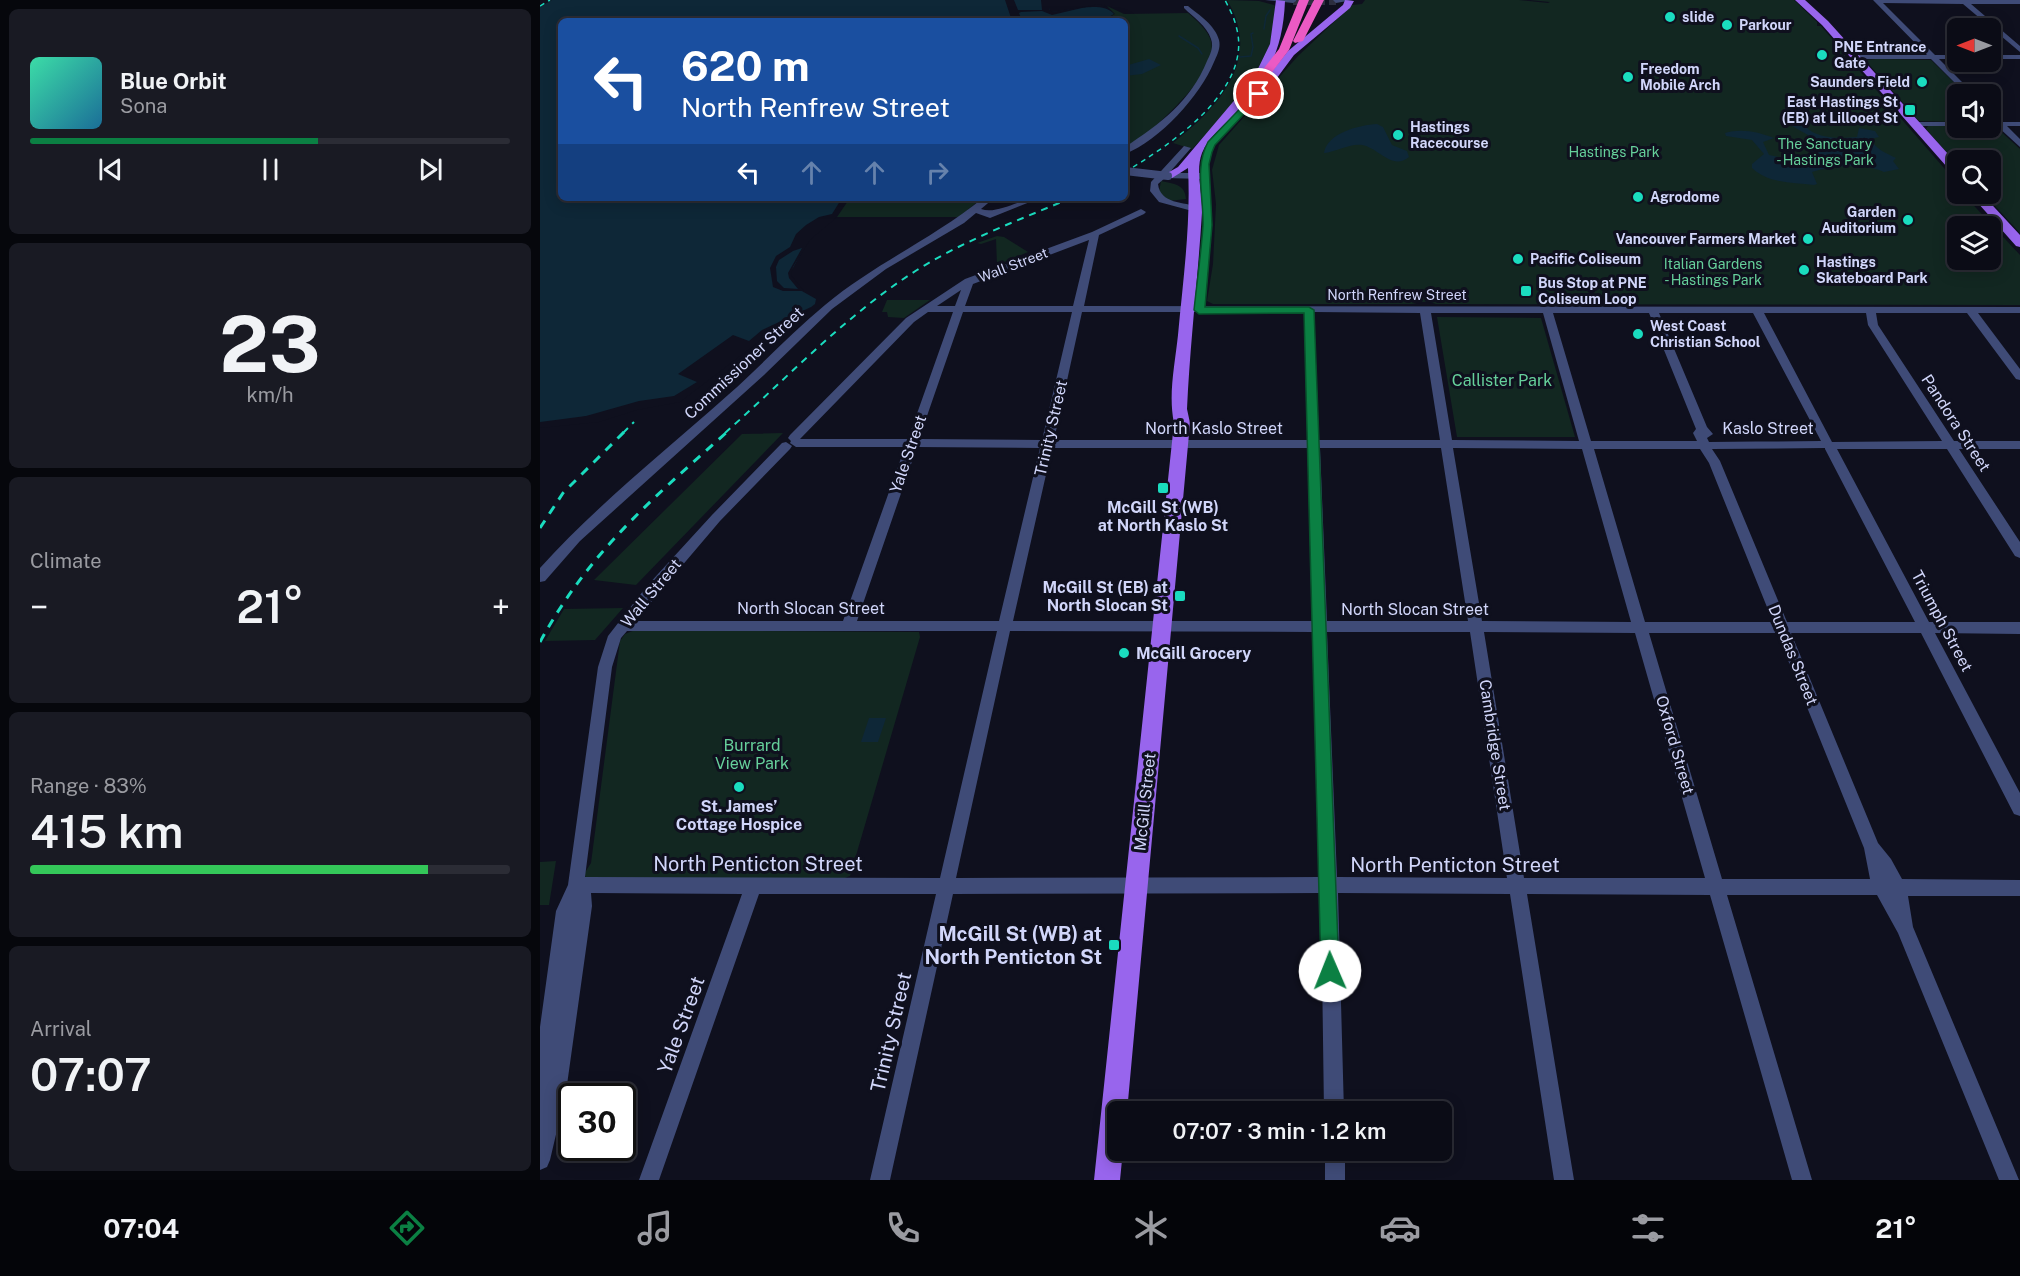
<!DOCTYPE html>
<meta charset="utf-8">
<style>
body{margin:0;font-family:"Public Sans",sans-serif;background:#191a23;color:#f1f3f6;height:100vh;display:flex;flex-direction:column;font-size:22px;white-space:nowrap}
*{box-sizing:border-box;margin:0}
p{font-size:20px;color:#9a9ba1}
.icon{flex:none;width:33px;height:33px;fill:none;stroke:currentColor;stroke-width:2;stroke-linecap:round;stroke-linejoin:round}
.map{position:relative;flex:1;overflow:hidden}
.details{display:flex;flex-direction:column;gap:9px;padding:9px;background:#06070c;width:540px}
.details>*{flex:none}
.hud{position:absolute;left:18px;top:18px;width:570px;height:183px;border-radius:9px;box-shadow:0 3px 15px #0003,0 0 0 2px #2b2c35;background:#1a4fa0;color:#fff;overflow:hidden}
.needle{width:39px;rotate:270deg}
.controls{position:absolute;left:1407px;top:18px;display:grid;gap:12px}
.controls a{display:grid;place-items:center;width:54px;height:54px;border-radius:9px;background:#0b0c16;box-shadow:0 3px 15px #0003,0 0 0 2px #2b2c35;font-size:30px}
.speed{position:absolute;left:18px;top:1083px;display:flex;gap:12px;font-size:30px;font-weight:700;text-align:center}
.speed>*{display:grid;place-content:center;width:78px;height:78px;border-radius:50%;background:#0b0c16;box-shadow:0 3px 15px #0003,0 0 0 2px #2b2c35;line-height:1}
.speed .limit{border:3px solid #111;border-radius:9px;background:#fff;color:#111}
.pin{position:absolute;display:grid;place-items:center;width:51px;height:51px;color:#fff;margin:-26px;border:3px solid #fff;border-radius:50%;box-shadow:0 2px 6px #0007}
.me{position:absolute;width:66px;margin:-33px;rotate:359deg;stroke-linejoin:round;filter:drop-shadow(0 0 4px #0008)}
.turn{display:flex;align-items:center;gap:21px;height:126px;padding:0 24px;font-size:27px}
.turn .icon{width:78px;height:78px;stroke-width:2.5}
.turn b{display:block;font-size:42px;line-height:51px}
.lanes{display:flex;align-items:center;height:57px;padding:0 24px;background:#0003;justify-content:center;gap:30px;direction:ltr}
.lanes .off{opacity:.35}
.big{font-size:45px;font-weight:600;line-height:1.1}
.details .tile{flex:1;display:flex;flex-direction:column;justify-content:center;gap:9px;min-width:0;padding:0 21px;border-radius:9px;background:#191a23}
.details .dial{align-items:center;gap:0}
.dial b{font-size:78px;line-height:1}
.song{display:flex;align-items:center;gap:18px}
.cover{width:72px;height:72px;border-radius:9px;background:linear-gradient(135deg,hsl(160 70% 55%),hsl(200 70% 35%))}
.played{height:6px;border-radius:3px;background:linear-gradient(90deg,#0b8043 60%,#2b2c35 60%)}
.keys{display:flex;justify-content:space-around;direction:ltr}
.heat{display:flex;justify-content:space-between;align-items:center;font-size:33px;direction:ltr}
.charge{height:9px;border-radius:4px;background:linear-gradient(90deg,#34c759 83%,#2b2c35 0)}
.trip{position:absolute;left:567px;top:1101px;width:345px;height:60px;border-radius:9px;background:#0b0c16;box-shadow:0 3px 15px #0003,0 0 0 2px #2b2c35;font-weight:600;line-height:60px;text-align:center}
.menu{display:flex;height:96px;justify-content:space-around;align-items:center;background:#040509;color:#9a9ba1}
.menu .icon{width:42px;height:42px}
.menu .active{color:#0b8043}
.menu b{font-size:27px;color:#f1f3f6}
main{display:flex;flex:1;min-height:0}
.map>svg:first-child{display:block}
.green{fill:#122721;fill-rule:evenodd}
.water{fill:#0e2737}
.pier{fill:#0f101e;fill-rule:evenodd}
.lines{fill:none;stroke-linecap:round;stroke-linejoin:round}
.stream{stroke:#0e2737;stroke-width:1.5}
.minor-tunnel{stroke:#2c2e3f;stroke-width:8;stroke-dasharray:8 4;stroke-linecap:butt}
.minor{fill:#3f4b77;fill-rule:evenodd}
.major{fill:#9865ed;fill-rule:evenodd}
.highway{fill:#eb5ac4;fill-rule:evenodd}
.rail-far2{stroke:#1adcbf;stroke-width:1.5;stroke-dasharray:5 4.5;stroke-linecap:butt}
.rail-far1{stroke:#1adcbf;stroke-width:2;stroke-dasharray:7 6;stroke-linecap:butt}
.rail{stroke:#1adcbf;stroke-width:3;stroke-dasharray:9 8;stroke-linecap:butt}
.minor-bridge{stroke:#3f4b77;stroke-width:8}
.route{fill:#0b8043;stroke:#07532c;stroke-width:1.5}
.poi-dot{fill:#1adcbf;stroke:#0f101e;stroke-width:2}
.labels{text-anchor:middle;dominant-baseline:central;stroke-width:6;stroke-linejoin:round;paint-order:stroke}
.far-poi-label{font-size:14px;font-weight:bold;fill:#d1d6fa;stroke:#0f101e;text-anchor:start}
.far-park-label{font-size:14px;fill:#66d09b;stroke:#0f101e}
.far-street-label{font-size:14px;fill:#d1d6fa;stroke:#0f101e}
.street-label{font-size:16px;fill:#d1d6fa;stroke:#0f101e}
.park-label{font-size:16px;fill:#66d09b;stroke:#0f101e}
.poi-label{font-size:16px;font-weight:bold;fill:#d1d6fa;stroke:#0f101e}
.near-street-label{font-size:20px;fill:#d1d6fa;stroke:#0f101e}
.near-poi-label{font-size:20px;font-weight:bold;fill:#d1d6fa;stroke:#0f101e;text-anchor:end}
</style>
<main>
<section class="details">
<div class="tile">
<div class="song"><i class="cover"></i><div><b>Blue Orbit</b><p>Sona</p></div></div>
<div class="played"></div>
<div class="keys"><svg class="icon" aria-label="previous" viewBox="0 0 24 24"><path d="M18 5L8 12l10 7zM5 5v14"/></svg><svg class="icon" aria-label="pause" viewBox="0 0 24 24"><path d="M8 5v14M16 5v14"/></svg><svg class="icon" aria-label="next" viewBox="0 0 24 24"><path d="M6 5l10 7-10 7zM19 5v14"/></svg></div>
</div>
<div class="tile dial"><b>23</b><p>km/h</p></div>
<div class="tile"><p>Climate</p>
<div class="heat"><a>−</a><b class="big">21°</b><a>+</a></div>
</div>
<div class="tile"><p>Range · 83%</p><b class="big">415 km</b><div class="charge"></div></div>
<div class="tile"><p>Arrival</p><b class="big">07:07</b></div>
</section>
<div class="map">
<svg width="1480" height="1180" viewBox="0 0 1480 1180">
<rect width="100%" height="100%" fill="#0f101e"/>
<path class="green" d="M687,0L719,1L734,5L737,8L731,51L713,84L652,149L633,143C679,107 723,59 687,0Z
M825,0H979L1008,3L1010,2L990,0H1254L1277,22V26H1281L1305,54V57L1311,61L1417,183L1418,194H1423L1480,255V305L896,304C886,300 882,302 872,304H673L667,301L673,264L676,204L672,170L679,145L758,56L812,5L822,4ZM1418,226H1450V260H1418Z
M567,6L584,14L648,13C656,20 668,30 671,41C679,71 627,114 609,133C603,139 592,143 585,147V21H562L575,14Z
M1337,59L1391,60L1426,94H1418L1417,122L1379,121L1325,60Z
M1388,126H1455L1480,149V233L1444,194H1450V160H1418L1417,164L1386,129Z
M621,181C634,184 645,184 646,199L629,201L619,192Z
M308,198H442L419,217H293Z
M457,236L464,237L488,252L457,265L456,239L441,244L437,243Z
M347,300H390L364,318L348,317L347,312H342Z
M897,317L1001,318L1035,437H917Z
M243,433L96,585L54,580L202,434Z
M83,608L55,640L5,641L24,609Z
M95,630L379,632L380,637L310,876L305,878H46L44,874L51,863L80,641L85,634Z
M16,861L9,905H0V862Z"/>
<path class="water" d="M12,0H507L510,12C528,11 563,0 574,14L562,21H21V198H308L293,217L268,241L249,275L260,290L276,299L275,304L262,314L231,329L216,343L138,399L0,425V7Z
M609,59L621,65L602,74L585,76V66Z
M1251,120H1261C1270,139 1298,139 1317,137L1319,128L1335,131L1339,137L1331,139C1335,149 1346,153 1356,158L1353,161L1359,169L1344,172C1324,163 1293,165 1272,172L1277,184L1274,185C1252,182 1229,184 1212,168V164L1224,154L1212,140L1186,136L1185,133C1201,128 1219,132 1234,138L1223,142L1229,155L1254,160L1270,157L1273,148L1266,142L1268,135L1250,125Z
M837,124L843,127L852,145L867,151L869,157C852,171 839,148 822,145C810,143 796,152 784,153C787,133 819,125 837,124Z
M329,718H346L338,742H321Z"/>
<path class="pier" d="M465,0H474L478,10H502L501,0H509V9L512,12L560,4H564L567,7L559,4L512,15L502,11L481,12L479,13L482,21H472Z
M302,198H310L297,217L270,240L253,267L251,275L264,291H243L233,287L230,268L236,256L250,247L256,234L266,225L279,217L292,214ZM262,248L248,273L249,278L258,289L244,288L237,281L236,267L239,260L253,251Z
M271,307L264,315L233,331L140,402L97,410L59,422L0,428V422L46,416L99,401L134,396L157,382L138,374L193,335L209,341L222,330Z"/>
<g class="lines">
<path class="stream" d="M724,29L726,16L730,10
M639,36L658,48L662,54
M700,57L711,56L713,47L711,34L713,33"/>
<path class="minor-tunnel" d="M753,1H796"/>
<path class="minor" d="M725,0H756V1L753,3Z
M793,0H813L796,3Z
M1333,0H1480V4H1431L1480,46V52L1423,4L1343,3L1395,55H1418V59H1399L1434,94H1426L1391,59H1312V55H1387Z
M644,6H648C659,15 675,25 679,40C681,48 677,55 674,62C660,96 620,140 585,154V147C620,124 651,101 667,61C670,55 674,47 671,39C667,26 653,17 644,8Z
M1450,55H1480V59H1450Z
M1450,113L1461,122H1480V126H1467L1480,139V147L1457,126H1453Z
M1372,122H1418V126H1372Z
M644,146L651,148L629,173H664L668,176L664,179L625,178L618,184C620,204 644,202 659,207V211L656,212L619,202L610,191L611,182Z
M443,198H454L441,209C458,215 480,198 500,198L450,218L436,213L424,223L346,269L292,309L224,375L40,541L5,581L0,582V568C57,505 124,452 188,395C221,366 251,333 285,305C334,264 394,238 443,198Z
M601,209L606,212L604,214L559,235L544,306L1480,307V313H1438L1480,369V380L1476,379L1427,313H1336L1338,325L1414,441H1480V449H1419L1480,542V558L1475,556L1407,449H1297L1389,622H1480V634L1395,633L1480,793V816L1474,814L1381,633H1251L1338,843L1351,859L1362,879L1480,880V896H1368L1373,927L1479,1180H1459L1358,933L1337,895H1187L1272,1180H1252L1170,895L987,894L1034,1180H1014L970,894L798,893L804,1112H784L781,893L413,894L350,1180H330L396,894H219L119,1180H99L202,894L51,893L52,906L26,1092L10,1160L7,1167L0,1170V1027L16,911L28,885L58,667L68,636L107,586L172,515L242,443L246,442L252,446L250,449L180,521L95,621H303L365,447H256L250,443L251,441L248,438L250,435L366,318L425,279L552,232ZM549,240L533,306H425L433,284ZM421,290L415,306H397ZM388,312H413L368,439H260L374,322ZM423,312H532L502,440L379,439ZM542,312H764L768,440H514ZM774,312L880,313L900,440H779ZM891,313H1003L1039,441L912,440ZM1013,313H1109L1156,429L1153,433L1157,441H1051ZM1119,313H1213L1281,441L1169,442L1167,438L1173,434L1167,427ZM1224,313H1326L1328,325L1402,441L1292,442ZM377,447L500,448L459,621H317ZM512,448H768L773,621H473ZM780,448H901L928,621H787ZM913,448L1042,449L1091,622L942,621ZM1285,448V449L1375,622H1247L1180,461L1172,449ZM1054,449H1160L1169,463L1233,622H1105ZM87,631H457L400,878L45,877L72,667L81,638ZM470,631L773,632L780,877L416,878ZM787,632H930L967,878L797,877ZM944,632L1095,633L1165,878H984ZM1109,633H1237L1324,848L1330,879H1182Z
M785,1150H805V1180H785Z"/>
<path class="major" d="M736,0L745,1C743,50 728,79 694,115C683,126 668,138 662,153C655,171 663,194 662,212C658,278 650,343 647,409L650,423L587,1112H578V1150H583L580,1180H554L634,423C628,395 635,364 638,335C643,280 651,224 648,168L632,178H624L622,176L638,167L714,77L730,44Z
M805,0L814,1L810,8L754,55L731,86H723L722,84L748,51L803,5Z
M1255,0H1265L1288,21L1418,165V176L1414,175L1282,25Z
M1430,194H1442L1480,235V247L1476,246Z"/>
<path class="highway" d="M759,0H769L749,50L722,85H714V81L739,49Z
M774,0H784L763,41L755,43L753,41Z"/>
<path class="rail-far2" d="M0,6L10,0
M585,172C630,145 715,89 696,26C694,17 689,8 685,0"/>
<path class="rail-far1" d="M83,433L94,422
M185,433C248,377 306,315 377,270C425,240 479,220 531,198"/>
<path class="rail" d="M0,528L23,493L84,432
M0,642C49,552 112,499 187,432"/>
<path class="minor-bridge" d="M585,171L628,176"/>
</g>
<path class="route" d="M716,92L723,94L675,145L672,152L669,164L672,225L665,307H769L774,310L799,971L797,977L790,980L784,977L781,971L764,313L659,314L654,310C657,282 661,254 663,226C664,198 654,168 668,142Z"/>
<g class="poi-dot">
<circle cx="1130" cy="17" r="6"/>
<circle cx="1187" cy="25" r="6"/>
<circle cx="1282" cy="55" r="6"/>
<circle cx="1088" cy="77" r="6"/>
<circle cx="1382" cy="82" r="6"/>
<rect x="1364" y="104" width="12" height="12" rx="3"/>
<circle cx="858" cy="135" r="6"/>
<circle cx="1098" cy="197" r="6"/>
<circle cx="1368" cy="220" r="6"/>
<circle cx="1268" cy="239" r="6"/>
<circle cx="978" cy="259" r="6"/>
<circle cx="1264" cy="270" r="6"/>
<rect x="980" y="285" width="12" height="12" rx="3"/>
<circle cx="1098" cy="334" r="6"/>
<rect x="617" y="482" width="12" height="12" rx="3"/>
<rect x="634" y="590" width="12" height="12" rx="3"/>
<circle cx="584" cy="653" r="6"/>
<circle cx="199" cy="787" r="6"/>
<rect x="568" y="939" width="12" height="12" rx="3"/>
</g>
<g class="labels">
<g class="far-poi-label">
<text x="1142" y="17">slide</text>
<text x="1199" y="25">Parkour</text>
<text x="1294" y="47">PNE Entrance<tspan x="1294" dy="16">Gate</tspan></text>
<text x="1100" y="69">Freedom<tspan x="1100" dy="16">Mobile Arch</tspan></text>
<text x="1370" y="82" text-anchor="end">Saunders Field</text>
<text x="1358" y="102" text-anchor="end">East Hastings St<tspan x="1358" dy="16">(EB) at Lillooet St</tspan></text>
<text x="870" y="127">Hastings<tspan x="870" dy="16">Racecourse</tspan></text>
<text x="1110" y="197">Agrodome</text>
<text x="1356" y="212" text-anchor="end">Garden<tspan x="1356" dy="16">Auditorium</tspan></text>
<text x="1256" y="239" text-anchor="end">Vancouver Farmers Market</text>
<text x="990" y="259">Pacific Coliseum</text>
<text x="1276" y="262">Hastings<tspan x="1276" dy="16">Skateboard Park</tspan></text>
<text x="998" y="283">Bus Stop at PNE<tspan x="998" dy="16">Coliseum Loop</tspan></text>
<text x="1110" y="326">West Coast<tspan x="1110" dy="16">Christian School</tspan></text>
</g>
<g class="far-park-label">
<text x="1285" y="144">The Sanctuary<tspan x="1285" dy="16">- Hastings Park</tspan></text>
<text x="1074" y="152">Hastings Park</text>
<text x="1173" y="264">Italian Gardens<tspan x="1173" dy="16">- Hastings Park</tspan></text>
</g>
<g class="far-street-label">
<text transform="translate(473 265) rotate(-21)">Wall Street</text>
<text x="857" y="295">North Renfrew Street</text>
</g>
<g class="street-label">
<text transform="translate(204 363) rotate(-43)">Commissioner Street</text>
<text transform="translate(1416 423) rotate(57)">Pandora Street</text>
<text transform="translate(511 428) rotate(-77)">Trinity Street</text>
<text x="674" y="428">North Kaslo Street</text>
<text x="1228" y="428">Kaslo Street</text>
<text transform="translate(368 454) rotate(-71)">Yale Street</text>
<text transform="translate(111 593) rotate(-50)">Wall Street</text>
<text x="271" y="608">North Slocan Street</text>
<text x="875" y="609">North Slocan Street</text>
<text transform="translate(1402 621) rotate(62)">Triumph Street</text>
<text transform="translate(1253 655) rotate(68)">Dundas Street</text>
<text transform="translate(955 745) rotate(81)">Cambridge Street</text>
<text transform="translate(1135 745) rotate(74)">Oxford Street</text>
<text transform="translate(605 802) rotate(-84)">McGill Street</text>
</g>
<g class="park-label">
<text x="962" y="380">Callister Park</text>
<text x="212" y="745">Burrard<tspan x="212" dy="18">View Park</tspan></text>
</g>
<g class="poi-label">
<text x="623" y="507">McGill St (WB)<tspan x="623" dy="18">at North Kaslo St</tspan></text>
<text x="628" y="587" text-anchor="end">McGill St (EB) at<tspan x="628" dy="18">North Slocan St</tspan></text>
<text x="596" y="653" text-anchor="start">McGill Grocery</text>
<text x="199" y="806">St. James’<tspan x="199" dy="18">Cottage Hospice</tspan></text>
</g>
<g class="near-street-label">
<text x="218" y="864">North Penticton Street</text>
<text x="915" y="865">North Penticton Street</text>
<text transform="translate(141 1025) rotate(-70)">Yale Street</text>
<text transform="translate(351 1032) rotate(-77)">Trinity Street</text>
</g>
<g class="near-poi-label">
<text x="562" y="934">McGill St (WB) at<tspan x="562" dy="23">North Penticton St</tspan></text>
</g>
</g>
</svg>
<div class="controls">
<a><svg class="needle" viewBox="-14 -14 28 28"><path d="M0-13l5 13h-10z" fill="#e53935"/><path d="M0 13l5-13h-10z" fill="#9a9ba1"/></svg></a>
<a><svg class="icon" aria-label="sound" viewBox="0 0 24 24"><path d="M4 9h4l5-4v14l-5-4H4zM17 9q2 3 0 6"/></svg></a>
<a><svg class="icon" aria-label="search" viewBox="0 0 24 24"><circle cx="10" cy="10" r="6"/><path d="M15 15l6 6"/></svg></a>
<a><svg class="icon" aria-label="layers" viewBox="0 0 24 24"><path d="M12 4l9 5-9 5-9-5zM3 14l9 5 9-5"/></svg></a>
</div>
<div class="speed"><div class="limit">30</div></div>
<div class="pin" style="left:719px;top:94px;background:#d93025"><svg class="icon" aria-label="arrive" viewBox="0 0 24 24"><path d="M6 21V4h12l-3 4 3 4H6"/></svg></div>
<svg class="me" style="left:790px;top:971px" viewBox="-20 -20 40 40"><circle r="19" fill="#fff"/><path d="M0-13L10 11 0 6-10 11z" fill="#0b8043"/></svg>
<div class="trip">07:07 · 3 min · 1.2 km</div>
<div class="hud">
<div class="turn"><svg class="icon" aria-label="left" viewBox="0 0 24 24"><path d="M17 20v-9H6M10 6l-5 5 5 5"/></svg><div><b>620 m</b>North Renfrew Street</div></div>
<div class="lanes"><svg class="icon" aria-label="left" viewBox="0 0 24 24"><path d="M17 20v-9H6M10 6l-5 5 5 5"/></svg><svg class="icon off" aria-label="ahead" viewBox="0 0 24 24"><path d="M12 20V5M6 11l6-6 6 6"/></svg><svg class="icon off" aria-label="ahead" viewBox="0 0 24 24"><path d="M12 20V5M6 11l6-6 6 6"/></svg><svg class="icon off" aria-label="right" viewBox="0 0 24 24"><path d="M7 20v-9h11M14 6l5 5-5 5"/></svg></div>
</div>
</div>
</main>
<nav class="menu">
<b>07:04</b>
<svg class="icon active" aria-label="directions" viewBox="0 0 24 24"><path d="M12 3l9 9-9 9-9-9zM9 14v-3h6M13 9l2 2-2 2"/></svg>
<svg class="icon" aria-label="music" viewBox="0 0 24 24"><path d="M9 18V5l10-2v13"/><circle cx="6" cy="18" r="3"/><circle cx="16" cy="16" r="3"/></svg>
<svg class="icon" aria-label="phone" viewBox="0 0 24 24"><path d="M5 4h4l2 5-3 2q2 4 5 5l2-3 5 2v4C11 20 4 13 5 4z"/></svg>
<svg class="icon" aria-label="climate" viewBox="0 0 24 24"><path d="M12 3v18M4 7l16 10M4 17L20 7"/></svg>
<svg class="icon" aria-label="car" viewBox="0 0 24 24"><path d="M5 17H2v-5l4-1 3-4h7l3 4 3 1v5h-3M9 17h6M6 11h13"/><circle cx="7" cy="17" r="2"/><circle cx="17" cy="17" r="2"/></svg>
<svg class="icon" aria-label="filters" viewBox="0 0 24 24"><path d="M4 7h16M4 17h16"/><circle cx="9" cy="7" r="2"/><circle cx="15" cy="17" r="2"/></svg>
<b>21°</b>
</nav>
